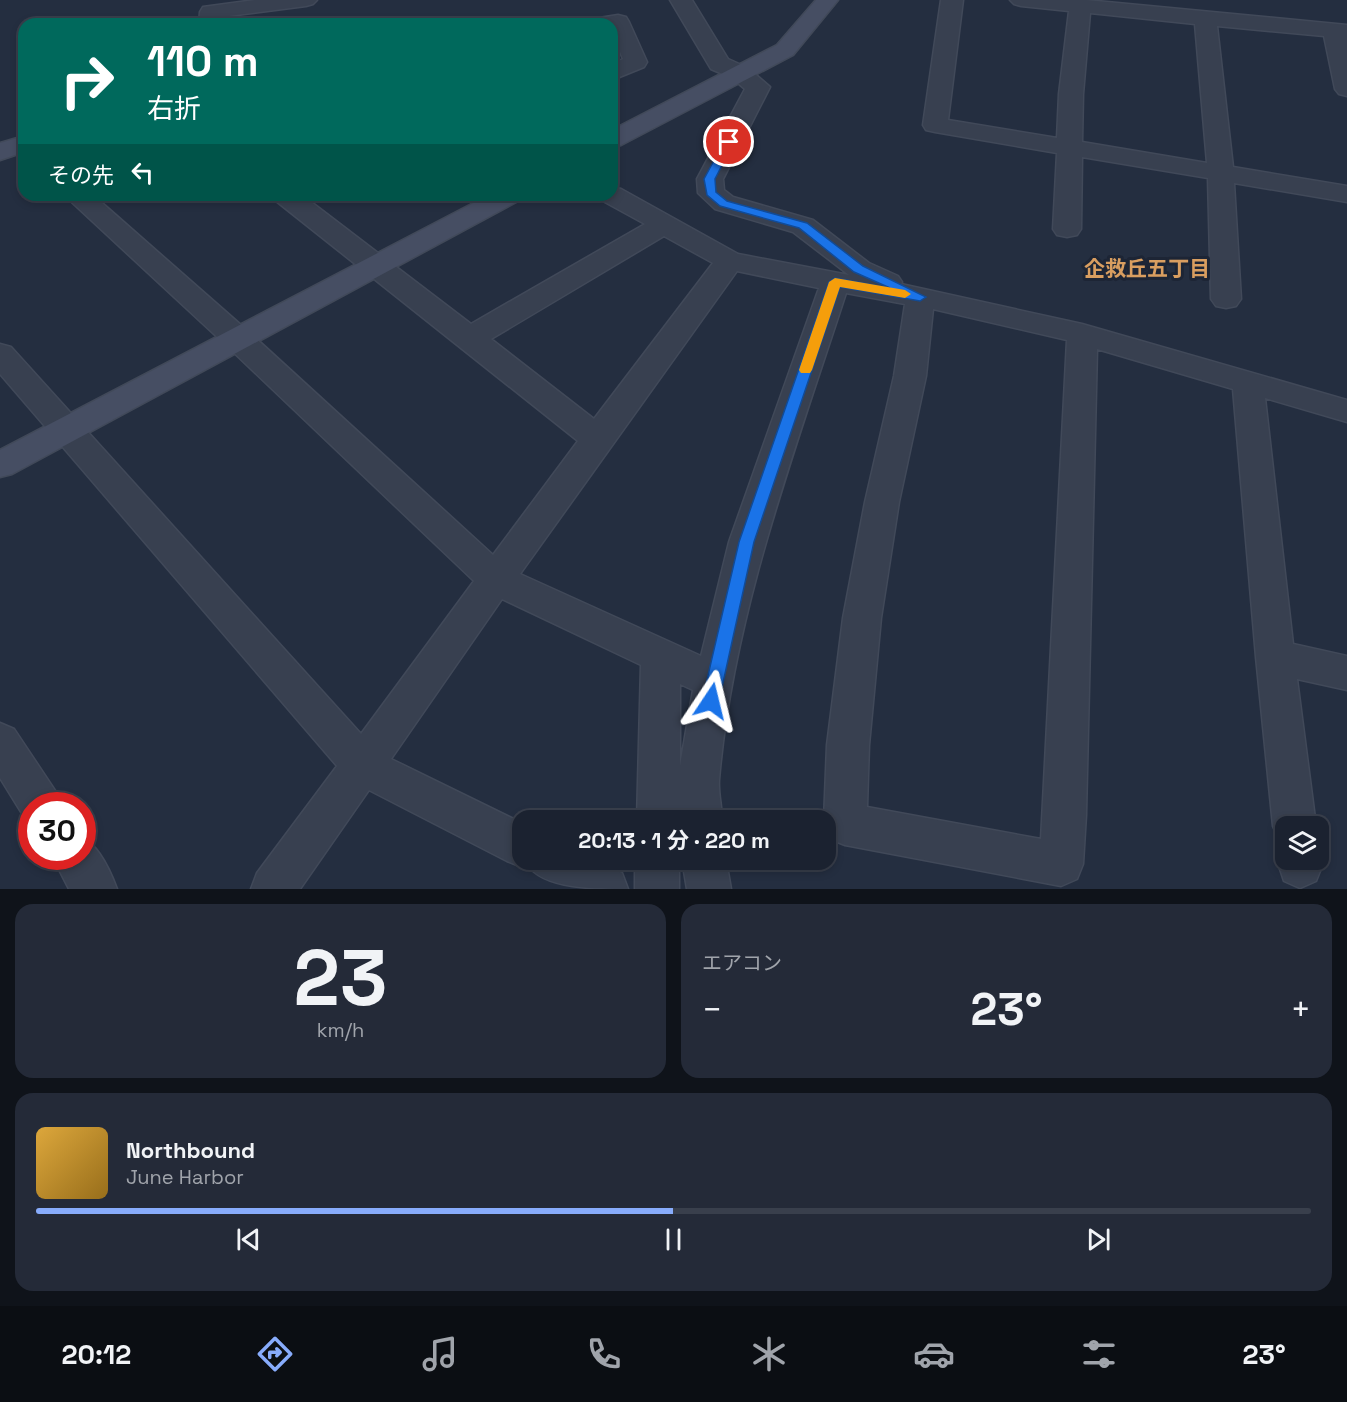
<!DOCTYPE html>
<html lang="ja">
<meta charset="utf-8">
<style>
body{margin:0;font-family:"Space Grotesk","Noto Sans JP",sans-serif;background:#242a38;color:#f1f3f6;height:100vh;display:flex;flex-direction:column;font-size:22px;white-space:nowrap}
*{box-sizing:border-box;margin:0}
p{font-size:20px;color:#a0a4ab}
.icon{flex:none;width:33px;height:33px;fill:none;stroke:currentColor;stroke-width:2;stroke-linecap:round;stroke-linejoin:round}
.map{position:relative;height:889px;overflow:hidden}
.sheet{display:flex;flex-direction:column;gap:15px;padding:15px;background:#0f131a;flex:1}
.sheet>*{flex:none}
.banner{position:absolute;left:18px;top:18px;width:600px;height:183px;border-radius:18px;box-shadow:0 3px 9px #0003,0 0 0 2px #393f4c;background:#00695c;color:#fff;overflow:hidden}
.tools{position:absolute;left:1275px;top:816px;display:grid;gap:12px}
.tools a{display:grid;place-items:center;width:54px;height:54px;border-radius:12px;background:#1b2230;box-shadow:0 3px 9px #0003,0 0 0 2px #393f4c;font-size:30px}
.speed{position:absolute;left:18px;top:792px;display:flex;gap:12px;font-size:30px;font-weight:700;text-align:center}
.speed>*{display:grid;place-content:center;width:78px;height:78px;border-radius:50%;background:#1b2230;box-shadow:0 3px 9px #0003,0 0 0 2px #393f4c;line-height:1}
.speed .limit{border:9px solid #d22;background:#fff;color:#111}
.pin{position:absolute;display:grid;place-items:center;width:51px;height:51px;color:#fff;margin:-26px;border:3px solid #fff;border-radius:50%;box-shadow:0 2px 6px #0007}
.me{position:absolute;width:66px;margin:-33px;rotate:10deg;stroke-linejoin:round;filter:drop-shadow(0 0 4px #0008)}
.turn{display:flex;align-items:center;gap:21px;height:126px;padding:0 30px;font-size:27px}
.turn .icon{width:78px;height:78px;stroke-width:2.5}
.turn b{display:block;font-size:42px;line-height:51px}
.then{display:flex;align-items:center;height:57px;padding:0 30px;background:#0003;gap:12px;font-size:22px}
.big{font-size:45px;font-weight:700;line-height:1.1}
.sheet .card{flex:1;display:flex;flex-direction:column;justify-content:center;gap:9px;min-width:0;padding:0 21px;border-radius:18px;background:#242a38}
.sheet .dial{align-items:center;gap:0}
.dial b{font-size:78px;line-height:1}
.song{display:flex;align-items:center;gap:18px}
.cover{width:72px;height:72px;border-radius:9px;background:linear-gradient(135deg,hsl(40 70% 55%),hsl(40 70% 35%))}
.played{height:6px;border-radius:3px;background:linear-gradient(90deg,#88acfc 50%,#393f4c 50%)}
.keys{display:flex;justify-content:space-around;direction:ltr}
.heat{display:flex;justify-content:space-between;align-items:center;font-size:33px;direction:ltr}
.sheet .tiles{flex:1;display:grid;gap:15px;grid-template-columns:1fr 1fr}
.card:last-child{grid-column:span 2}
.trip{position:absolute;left:512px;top:810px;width:324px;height:60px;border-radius:18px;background:#1b2230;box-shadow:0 3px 9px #0003,0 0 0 2px #393f4c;font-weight:700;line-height:60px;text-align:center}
.tab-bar{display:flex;height:96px;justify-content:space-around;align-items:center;background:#0b0e13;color:#a0a4ab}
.tab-bar .icon{width:42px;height:42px}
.tab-bar .on{color:#88acfc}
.tab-bar b{font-size:27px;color:#f1f3f6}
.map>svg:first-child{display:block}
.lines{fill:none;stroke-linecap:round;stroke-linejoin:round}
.street-casing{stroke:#414959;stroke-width:3}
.secondary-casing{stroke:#414959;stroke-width:3}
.street{fill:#384050;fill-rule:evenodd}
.secondary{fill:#464e63;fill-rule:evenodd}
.route{fill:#1a73e8;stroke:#114b97;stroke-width:1.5}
.slow{fill:#f59e0b}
.labels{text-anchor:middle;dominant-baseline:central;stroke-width:6;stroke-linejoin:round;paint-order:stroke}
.neighbourhood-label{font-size:21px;font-weight:bold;fill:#d99e60;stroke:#1d2535}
</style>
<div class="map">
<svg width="1347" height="889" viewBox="0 0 1347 889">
<rect width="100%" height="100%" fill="#242e40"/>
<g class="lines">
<defs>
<path id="street" d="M255,0H317L313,4L306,6L221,17V24H199L200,12L203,7Z
M670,0H692L728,59L748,68L770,87L723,179L724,190L733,197L813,220L869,263L898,276L902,282L901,284L1082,324L1347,400V422L1265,398L1293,644L1347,656V690L1297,679L1316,826H1286V843L1280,841L1273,826L1256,657L1233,389L1097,349L1086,815L1083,864L1077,879L1061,886L845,845L830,839L824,820L827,745L843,618L865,502L894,376L905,304L846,293C795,450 733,614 719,780C718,793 722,807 722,820H637L641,665L502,599L391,759L522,823V860H594L622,873L628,889C598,889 543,889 528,865L522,867L507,861L369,790L300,889H251L257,873L337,766L0,374V344L11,347L361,734L474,581L228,347L64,195H93L250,333L493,555L578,441L276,201L272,195H302L471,324L645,224L603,201L599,195H612V187L621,189L738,254L849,275L793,232L715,209L698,193L697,179L745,89L732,78L711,69ZM664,236L713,263L594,419L491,339ZM737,271L819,288L729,542L701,656L520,574ZM933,309L1067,340L1041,839L867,807L869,745L881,618L899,502L926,376ZM680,684L693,690L680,766Z
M941,0H963L948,120L1057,138L1059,94L1069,11L1021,6L1014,4L1010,0H1086L1347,25V96L1339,94L1335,89L1324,36L1217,26L1233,167L1347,186V202L1234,183L1241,299L1236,306L1226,308L1216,306L1211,299L1208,178L1082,157L1081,229L1077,235L1067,237L1057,235L1053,229L1057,153L935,132L926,130L923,125ZM1090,13L1195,24L1207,163L1082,142L1083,94Z
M618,15L626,17L629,22L647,62L644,67L612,80V64L623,59L612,33V24H590L593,19Z
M0,723L14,729L56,792L62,806H32V822L26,820L0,778Z
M82,838C99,845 111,873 117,889H69L52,856H82Z
M1286,844V860H1318V854L1322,866L1316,881L1300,888L1284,881L1277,860Z
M635,860H679V889H635Z
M682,860H726L731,889H687Z"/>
<path id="secondary" d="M816,0H838L793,55L621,145L612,147V130L777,45Z
M24,136V152L0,160V143Z
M489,195H522L518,201L12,474L0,477V450Z"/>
</defs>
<use href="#street" class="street-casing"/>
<use href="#secondary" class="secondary-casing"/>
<use href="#street" class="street"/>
<use href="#secondary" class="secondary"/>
</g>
<path class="route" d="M729,139L734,142L715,179L716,192L727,201L807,223L863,266L926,297L920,301L840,287L754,542L719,701L717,706L711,709L705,706L702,701L739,542L829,282L835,278L890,288L854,272L799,228L720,206L707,195L704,179L724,142Z"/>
<path class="slow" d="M835,278L905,290L911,294L905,298L840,287L812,370L810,373H801L799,370L829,282Z"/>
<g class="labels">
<g class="neighbourhood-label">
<text x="1147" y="268">企救丘五丁目</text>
</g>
</g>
</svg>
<div class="tools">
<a><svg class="icon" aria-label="layers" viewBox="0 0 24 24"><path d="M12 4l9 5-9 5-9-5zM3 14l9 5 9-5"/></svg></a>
</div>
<div class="speed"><div class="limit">30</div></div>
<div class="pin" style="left:729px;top:142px;background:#d93025"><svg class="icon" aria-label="arrive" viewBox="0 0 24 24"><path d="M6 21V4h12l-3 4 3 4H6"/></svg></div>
<svg class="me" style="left:711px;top:701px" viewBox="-20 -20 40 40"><path d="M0-17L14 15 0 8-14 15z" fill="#1a73e8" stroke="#fff" stroke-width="4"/></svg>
<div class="trip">20:13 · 1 分 · 220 m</div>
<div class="banner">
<div class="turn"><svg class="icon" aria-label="right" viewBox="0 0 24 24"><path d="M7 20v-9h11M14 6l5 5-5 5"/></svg><div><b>110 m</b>右折</div></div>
<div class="then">その先<svg class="icon" aria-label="left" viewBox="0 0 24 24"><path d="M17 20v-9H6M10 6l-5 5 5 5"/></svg></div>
</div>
</div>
<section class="sheet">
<div class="tiles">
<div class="card dial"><b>23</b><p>km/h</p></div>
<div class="card"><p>エアコン</p>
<div class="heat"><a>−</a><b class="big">23°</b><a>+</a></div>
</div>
<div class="card">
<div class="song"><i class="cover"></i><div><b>Northbound</b><p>June Harbor</p></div></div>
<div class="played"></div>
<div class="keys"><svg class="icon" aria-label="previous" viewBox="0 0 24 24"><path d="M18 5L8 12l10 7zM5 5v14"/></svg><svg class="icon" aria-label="pause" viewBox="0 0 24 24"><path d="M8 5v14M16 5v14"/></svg><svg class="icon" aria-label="next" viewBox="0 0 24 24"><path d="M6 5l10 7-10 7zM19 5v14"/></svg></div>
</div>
</div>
</section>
<nav class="tab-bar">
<b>20:12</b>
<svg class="icon on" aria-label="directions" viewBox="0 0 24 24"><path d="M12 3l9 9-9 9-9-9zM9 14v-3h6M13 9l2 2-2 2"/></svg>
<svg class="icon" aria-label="music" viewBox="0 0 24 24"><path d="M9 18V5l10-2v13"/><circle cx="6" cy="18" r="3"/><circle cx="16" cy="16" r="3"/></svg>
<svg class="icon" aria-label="phone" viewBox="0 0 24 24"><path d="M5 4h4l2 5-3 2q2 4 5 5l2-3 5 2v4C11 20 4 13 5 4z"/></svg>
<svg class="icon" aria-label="climate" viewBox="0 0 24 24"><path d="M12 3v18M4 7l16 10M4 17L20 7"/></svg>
<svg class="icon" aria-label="car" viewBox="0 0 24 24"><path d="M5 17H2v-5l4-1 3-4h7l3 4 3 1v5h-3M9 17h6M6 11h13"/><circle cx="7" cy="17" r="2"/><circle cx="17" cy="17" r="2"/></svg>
<svg class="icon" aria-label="filters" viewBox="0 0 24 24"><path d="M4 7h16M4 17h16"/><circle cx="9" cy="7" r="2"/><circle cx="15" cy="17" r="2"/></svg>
<b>23°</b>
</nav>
